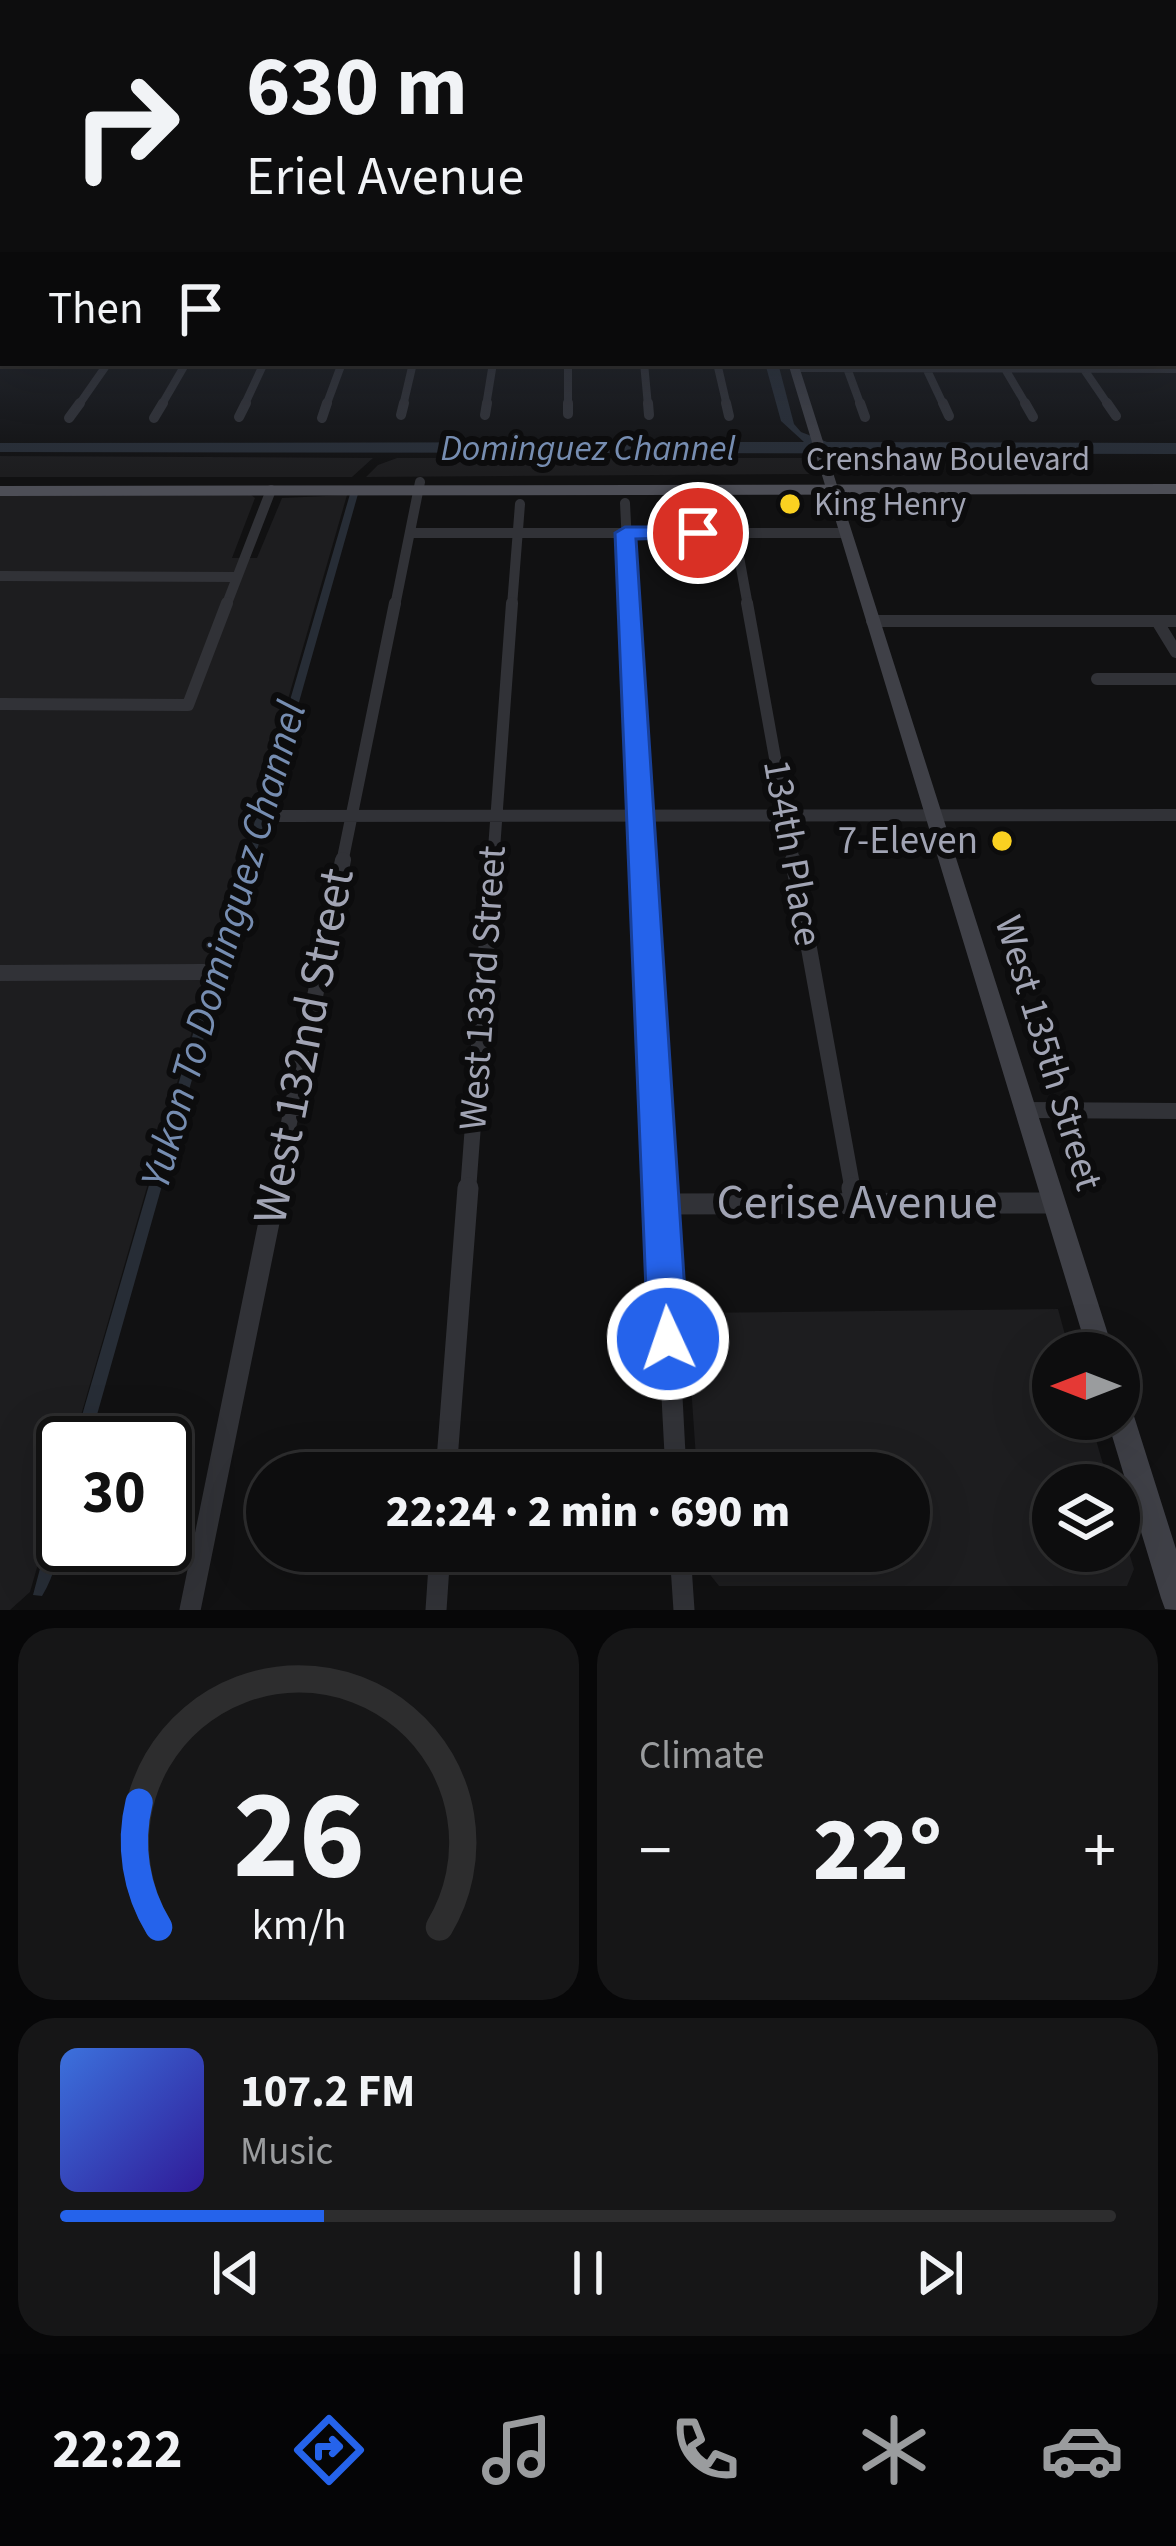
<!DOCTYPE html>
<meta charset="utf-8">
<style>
body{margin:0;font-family:"Source Sans 3",sans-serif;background:#161617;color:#f1f3f6;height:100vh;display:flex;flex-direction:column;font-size:45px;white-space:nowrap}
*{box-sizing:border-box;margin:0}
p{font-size:39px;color:#9a9c9e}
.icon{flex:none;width:66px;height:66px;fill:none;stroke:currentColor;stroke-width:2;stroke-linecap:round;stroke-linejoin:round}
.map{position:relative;height:1610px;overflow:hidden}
.drawer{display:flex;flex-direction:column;gap:18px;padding:18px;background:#070708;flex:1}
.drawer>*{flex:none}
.top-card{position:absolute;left:0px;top:0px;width:1176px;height:366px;box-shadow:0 12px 48px #0002,0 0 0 3px #2d2d2e;background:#0d0d0e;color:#f1f3f6;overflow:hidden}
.needle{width:78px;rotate:270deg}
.controls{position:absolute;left:1032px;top:1332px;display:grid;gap:24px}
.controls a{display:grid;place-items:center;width:108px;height:108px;border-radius:50%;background:#0d0d0e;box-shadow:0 12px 48px #0002,0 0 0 3px #2d2d2e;font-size:60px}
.speed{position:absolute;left:36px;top:1416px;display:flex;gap:24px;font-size:60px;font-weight:700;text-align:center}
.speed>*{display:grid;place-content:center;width:156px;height:156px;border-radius:50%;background:#0d0d0e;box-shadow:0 12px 48px #0002,0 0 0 3px #2d2d2e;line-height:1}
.speed .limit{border:6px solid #111;border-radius:18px;background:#fff;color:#111}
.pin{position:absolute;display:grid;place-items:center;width:102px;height:102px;color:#fff;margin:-51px;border:6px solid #fff;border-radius:50%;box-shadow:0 3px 12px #0007}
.me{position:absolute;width:132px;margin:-66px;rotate:357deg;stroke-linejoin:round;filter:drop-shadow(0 0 9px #0008)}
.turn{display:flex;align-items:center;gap:42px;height:252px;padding:0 48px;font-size:54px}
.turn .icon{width:156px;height:156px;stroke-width:2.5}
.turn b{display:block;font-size:84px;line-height:102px}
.then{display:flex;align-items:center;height:114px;padding:0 48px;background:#0003;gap:24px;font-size:45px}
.big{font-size:90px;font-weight:800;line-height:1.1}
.drawer .widget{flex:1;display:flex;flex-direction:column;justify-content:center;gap:18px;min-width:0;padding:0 42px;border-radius:36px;background:#161617}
.drawer .dial{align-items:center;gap:0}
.dial svg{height:312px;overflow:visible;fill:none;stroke:#2d2d2e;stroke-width:7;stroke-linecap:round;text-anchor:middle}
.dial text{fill:#f1f3f6;stroke:none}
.song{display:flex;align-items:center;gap:36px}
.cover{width:144px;height:144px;border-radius:18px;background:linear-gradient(135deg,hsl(220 70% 55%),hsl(250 70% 35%))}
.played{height:12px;border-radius:6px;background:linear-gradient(90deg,#2563eb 25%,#2d2d2e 25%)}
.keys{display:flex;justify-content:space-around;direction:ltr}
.heat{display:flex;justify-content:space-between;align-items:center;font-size:66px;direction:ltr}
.drawer .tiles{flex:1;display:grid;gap:18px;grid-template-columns:1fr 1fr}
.widget:last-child{grid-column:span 2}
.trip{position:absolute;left:246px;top:1452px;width:684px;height:120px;border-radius:60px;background:#0d0d0e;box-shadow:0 12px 48px #0002,0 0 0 3px #2d2d2e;font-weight:800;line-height:120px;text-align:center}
.dock{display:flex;height:192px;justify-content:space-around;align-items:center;background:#050506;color:#9a9c9e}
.dock .icon{width:84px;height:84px}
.dock .selected{color:#2563eb}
.dock b{font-size:54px;color:#f1f3f6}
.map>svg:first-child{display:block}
.built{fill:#1d1d1f}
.water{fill:#272d36}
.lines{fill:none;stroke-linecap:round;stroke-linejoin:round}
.street-far4{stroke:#313237;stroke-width:8}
.street-far3{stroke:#313237;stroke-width:10}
.street-far2{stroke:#313237;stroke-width:12}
.street-far1{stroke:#313237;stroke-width:16}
.street{stroke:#313237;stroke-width:21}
.secondary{fill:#3f4047;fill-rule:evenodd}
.primary{fill:#4d4e56;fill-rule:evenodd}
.route{fill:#2563eb;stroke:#184099;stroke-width:3}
.poi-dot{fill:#fad121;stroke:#0c0c0d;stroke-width:4.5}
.labels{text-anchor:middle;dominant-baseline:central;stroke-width:12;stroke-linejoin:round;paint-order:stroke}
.far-street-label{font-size:33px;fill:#a1a4b4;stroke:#0c0c0d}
.far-poi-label{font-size:33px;fill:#a1a4b4;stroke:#0c0c0d;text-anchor:start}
.far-water-label{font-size:36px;font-style:italic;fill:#768db1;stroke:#0c0c0d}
.poi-label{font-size:39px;fill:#a1a4b4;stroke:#0c0c0d;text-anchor:end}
.street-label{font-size:39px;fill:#a1a4b4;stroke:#0c0c0d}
.water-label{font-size:42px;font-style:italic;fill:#768db1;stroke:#0c0c0d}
.near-street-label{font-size:48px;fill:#a1a4b4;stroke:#0c0c0d}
</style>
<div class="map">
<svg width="1176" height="1610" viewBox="0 0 1176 1610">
<rect width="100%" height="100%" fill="#111112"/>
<path class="built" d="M0,456L373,458L352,477H0Z
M397,458H809L813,474L366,477L378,465Z
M250,494L255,498L232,558H257L282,498L347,495L73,1443H63V1477L30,1592L10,1610H0V495Z
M1058,1309L1070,1353H1053V1419H1090L1109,1485H1053V1551H1119V1519L1134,1569L1127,1586H719L704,1567L703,1551H909V1473H697L686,1313Z"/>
<path class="water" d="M765,363H778L794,424L801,432L827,442L1176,443V454L0,452V443L804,442L781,421Z
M350,494H358L89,1443H74Z
M63,1482C63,1521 63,1562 42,1596L33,1595Z"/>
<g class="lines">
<path class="street-far4" d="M568,363V406
M644,363L648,406
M717,363L727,406
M795,368L1176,369
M847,368L861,406
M926,368L944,406
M1083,368L1109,406
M1005,369L1027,406
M78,406L108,363
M161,406L186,363
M244,406L264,363
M326,406L342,363
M403,406L413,363
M486,406L493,363"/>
<path class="street-far3" d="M568,403V414
M648,403L649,415
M726,403L729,416
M860,403L865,417
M943,403L949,416
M1025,403L1033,417
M1107,403L1116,416
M401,415L404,403
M485,415L487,403
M239,417L246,403
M69,418L80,403
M154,418L163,403
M322,418L327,403
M729,502L748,606
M625,503L630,606
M410,533H844
M0,576L236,577
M226,606L271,490
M395,606L420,482
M512,606L520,504"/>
<path class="street-far2" d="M630,603L644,863
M747,603L794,863
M872,621H1176
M1157,621L1176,652
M1097,679H1176
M0,704L188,705L227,603
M272,816L1176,815
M342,863L395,603
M493,863L512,603"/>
<path class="street-far1" d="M644,860L661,1191
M793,860L853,1191
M0,973L204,972
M1025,1110L1176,1111
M275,1191L343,860
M468,1191L493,860"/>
<path class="street" d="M661,1188L676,1473
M852,1188L855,1204
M660,1204L1054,1203
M446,1473L468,1188
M680,1551L684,1610
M190,1610L276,1188
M436,1610L440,1551"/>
<path class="secondary" d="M788,363H798L1114,1353H1088Z
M1119,1399L1129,1403L1133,1413L1176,1549V1610L1165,1609L1161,1598L1107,1419H1119Z"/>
<path class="primary" d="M3,352V363L0,364V353Z
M1176,484V494L0,496V486Z"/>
</g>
<linearGradient id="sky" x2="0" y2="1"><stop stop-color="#09090a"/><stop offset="0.52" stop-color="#323844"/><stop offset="1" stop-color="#323844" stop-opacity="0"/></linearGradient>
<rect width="1176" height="473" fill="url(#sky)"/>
<path class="route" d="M698,527L708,533L705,537L636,539L688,1339L682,1353L668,1359L654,1353L648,1339L615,533L625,527Z"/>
<g class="poi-dot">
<circle cx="790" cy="504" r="12"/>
<circle cx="1002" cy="841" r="12"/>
</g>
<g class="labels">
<g class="far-street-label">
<text x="948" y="459">Crenshaw Boulevard</text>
</g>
<g class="far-poi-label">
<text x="814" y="504">King Henry</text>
</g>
<g class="far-water-label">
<text x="588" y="448">Dominguez Channel</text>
</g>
<g class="poi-label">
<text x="978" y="841">7-Eleven</text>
</g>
<g class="street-label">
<text transform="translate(792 853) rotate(80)">134th Place</text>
<text transform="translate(483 988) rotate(-86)">West 133rd Street</text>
<text transform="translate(1048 1053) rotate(73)">West 135th Street</text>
</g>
<g class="water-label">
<text transform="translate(224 945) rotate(-74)">Yukon To Dominguez Channel</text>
</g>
<g class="near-street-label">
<text transform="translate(304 1046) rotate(-79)">West 132nd Street</text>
<text x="857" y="1203">Cerise Avenue</text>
</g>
</g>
</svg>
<div class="controls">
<a><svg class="needle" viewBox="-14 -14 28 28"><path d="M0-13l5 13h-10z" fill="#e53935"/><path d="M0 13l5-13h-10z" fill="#9a9c9e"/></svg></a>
<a><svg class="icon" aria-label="layers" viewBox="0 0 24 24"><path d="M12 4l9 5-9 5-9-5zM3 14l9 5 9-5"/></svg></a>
</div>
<div class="speed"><div class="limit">30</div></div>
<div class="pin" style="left:698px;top:533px;background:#d93025"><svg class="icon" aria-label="arrive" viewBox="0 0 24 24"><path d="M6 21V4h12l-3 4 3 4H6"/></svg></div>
<svg class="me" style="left:668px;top:1339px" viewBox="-20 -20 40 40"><circle r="17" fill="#2563eb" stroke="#fff" stroke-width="3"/><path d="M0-11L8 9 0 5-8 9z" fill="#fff"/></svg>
<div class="trip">22:24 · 2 min · 690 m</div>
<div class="top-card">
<div class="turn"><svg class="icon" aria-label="right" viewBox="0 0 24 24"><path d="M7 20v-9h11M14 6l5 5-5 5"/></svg><div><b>630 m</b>Eriel Avenue</div></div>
<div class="then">Then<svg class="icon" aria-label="arrive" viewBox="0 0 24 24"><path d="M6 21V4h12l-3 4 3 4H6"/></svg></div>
</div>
</div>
<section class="drawer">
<div class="tiles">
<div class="widget dial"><svg viewBox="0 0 100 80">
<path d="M14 69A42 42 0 1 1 86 69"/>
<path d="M14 69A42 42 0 0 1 9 37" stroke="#2563eb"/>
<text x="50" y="56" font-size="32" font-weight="700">26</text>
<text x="50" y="72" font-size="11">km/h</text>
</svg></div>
<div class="widget"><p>Climate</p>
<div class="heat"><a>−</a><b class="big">22°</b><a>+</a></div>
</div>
<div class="widget">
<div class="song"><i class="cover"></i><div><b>107.2 FM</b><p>Music</p></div></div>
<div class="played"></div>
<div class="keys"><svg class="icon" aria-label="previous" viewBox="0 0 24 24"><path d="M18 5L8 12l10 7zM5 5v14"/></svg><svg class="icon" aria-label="pause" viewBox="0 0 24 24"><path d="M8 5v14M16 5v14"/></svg><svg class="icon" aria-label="next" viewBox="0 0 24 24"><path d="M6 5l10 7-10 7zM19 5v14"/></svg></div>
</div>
</div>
</section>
<nav class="dock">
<b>22:22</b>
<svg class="icon selected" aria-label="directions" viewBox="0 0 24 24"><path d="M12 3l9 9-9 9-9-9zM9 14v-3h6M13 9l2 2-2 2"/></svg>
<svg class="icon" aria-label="music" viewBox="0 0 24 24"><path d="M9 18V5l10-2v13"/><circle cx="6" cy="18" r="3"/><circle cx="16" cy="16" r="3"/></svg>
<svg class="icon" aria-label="phone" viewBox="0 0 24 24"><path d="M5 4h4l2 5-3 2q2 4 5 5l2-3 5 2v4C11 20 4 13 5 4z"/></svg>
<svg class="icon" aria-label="climate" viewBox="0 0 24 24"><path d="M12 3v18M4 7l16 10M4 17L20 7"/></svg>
<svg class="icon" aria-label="car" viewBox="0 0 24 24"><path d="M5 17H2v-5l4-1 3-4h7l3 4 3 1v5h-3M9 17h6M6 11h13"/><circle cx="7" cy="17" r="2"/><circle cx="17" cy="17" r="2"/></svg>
</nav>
